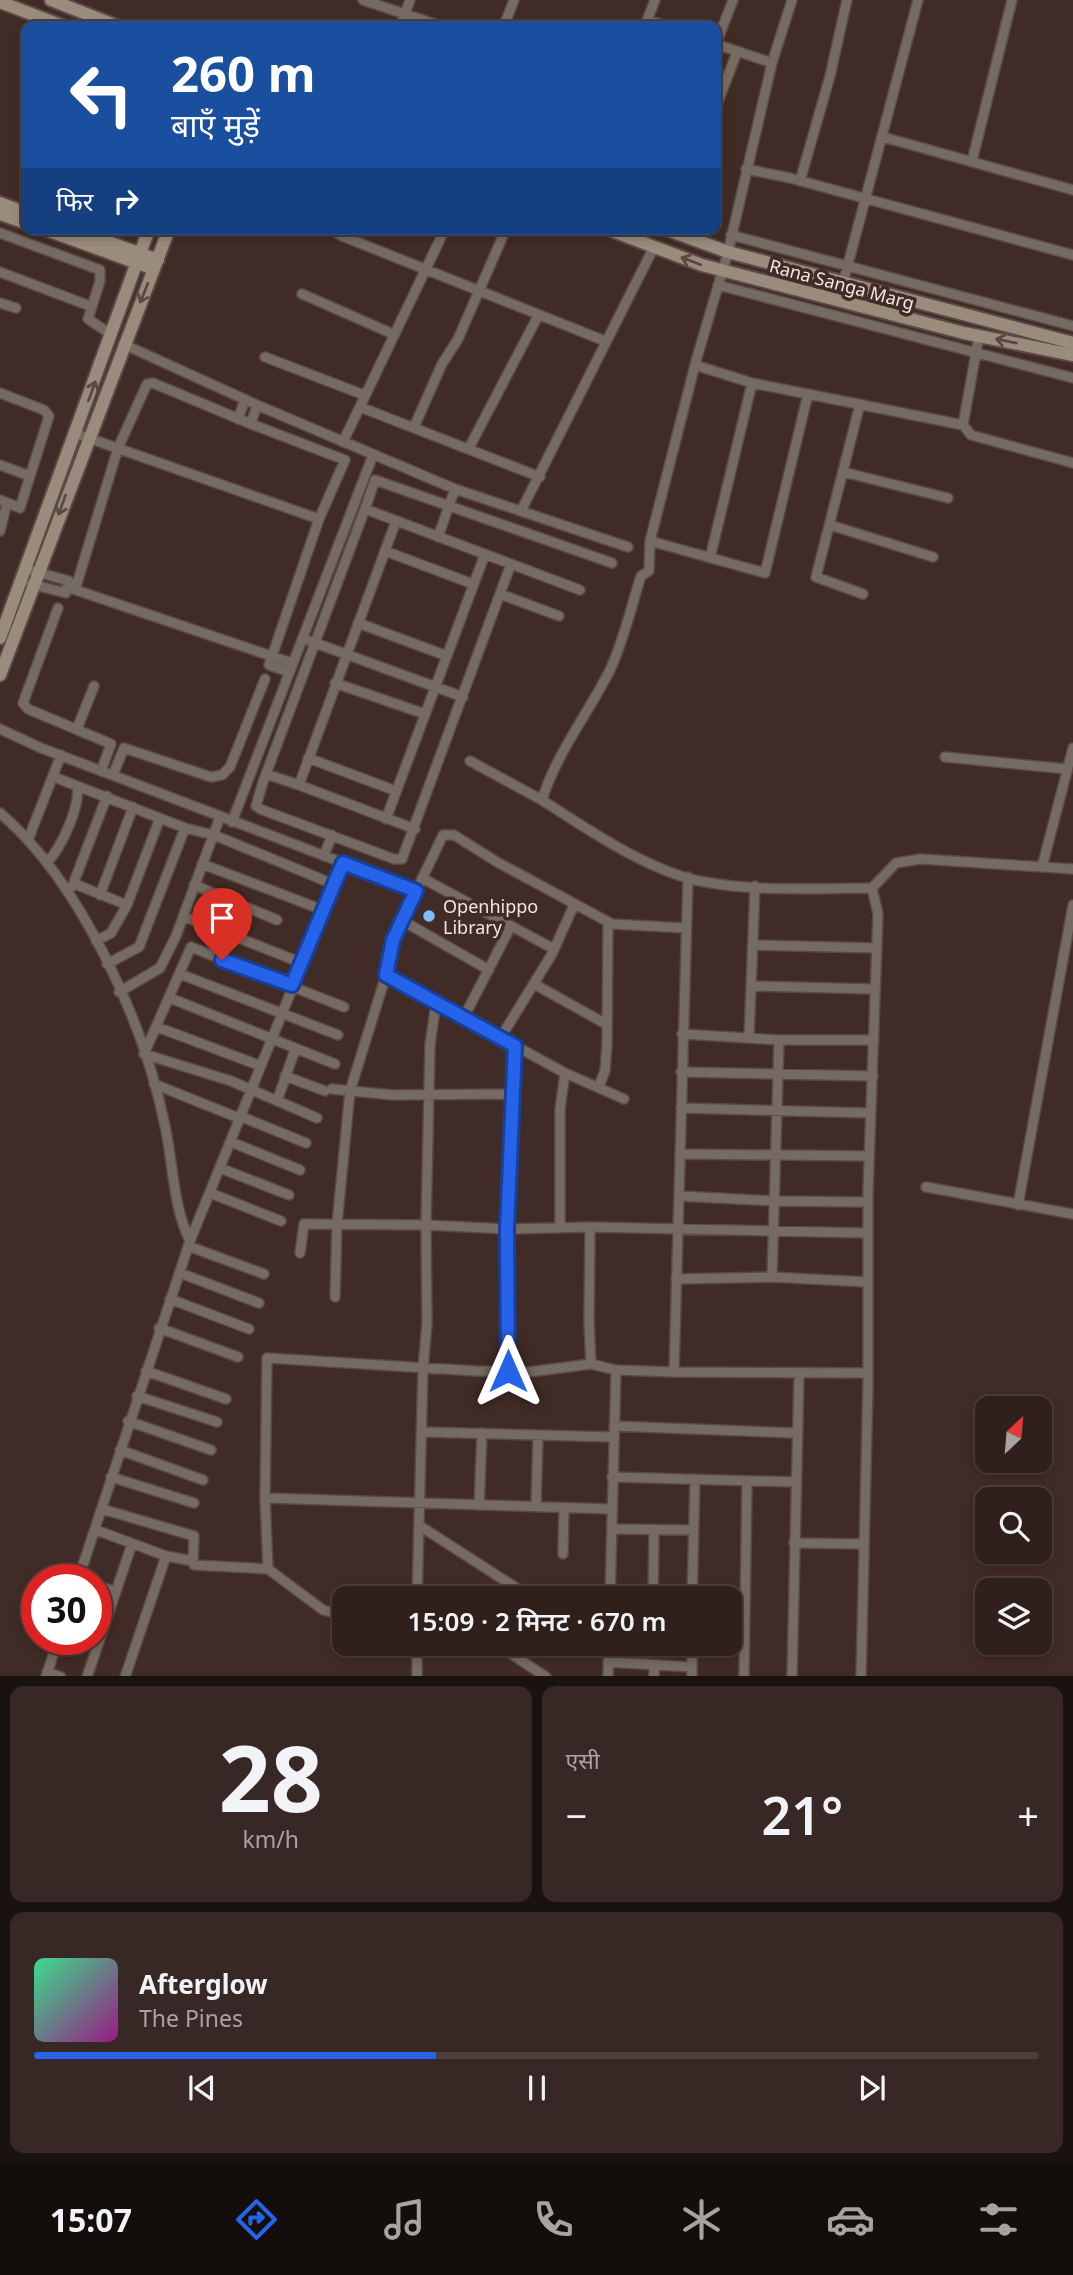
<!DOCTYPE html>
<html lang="hi">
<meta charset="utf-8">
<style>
body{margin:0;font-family:"Noto Sans","Noto Sans Devanagari",sans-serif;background:#382825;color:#f1f3f6;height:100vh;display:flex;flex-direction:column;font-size:26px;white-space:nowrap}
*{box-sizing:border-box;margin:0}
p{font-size:23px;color:#a8a3a3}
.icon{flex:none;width:38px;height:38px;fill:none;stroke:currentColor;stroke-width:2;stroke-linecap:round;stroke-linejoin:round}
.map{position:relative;height:1676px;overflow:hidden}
.details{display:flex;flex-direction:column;gap:10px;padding:10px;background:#1a120f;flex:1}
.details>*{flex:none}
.top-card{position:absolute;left:21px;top:21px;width:700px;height:214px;border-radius:14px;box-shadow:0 4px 10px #0003,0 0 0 2px #4b3e3b;background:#1a4fa0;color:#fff;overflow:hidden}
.needle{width:46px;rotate:26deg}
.buttons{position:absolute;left:975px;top:1396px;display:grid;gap:14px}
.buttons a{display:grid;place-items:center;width:77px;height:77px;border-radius:14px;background:#30201c;box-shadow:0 4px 10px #0003,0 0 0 2px #4b3e3b;font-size:35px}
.speed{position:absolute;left:21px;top:1564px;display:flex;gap:14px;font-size:35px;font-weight:700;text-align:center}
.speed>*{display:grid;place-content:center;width:91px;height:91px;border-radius:50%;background:#30201c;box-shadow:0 4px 10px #0003,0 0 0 2px #4b3e3b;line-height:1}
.speed .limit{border:10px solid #d22;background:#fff;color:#111}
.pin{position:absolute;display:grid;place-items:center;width:60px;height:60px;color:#fff;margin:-72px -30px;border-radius:50% 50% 50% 0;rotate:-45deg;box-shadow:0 0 7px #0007}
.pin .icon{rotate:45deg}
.me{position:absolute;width:77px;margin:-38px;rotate:0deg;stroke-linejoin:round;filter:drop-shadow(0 0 5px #0008)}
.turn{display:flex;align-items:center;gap:24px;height:147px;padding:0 35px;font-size:32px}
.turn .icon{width:91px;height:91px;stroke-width:2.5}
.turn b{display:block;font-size:49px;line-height:60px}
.then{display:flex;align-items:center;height:66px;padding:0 35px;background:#0003;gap:14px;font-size:26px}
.big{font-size:52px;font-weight:600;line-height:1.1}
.details .widget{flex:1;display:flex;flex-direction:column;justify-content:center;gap:10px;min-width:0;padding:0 24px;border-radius:14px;background:#382825}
.details .dial{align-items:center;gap:0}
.dial b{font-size:91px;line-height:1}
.song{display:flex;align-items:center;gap:21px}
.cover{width:84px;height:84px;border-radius:10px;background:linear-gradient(135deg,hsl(150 70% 55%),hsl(310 70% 35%))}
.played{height:7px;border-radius:4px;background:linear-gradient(90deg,#2563eb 40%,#4b3e3b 40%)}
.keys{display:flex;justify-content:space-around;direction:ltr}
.heat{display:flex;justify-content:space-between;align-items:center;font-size:38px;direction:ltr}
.details .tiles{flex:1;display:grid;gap:10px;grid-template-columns:1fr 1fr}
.widget:last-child{grid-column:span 2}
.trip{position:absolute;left:332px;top:1586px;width:410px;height:70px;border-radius:14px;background:#30201c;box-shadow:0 4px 10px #0003,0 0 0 2px #4b3e3b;font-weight:600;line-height:70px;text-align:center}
.menu{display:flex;height:112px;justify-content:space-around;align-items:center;background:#130d0b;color:#a8a3a3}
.menu .icon{width:49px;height:49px}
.menu .on{color:#2563eb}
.menu b{font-size:32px;color:#f1f3f6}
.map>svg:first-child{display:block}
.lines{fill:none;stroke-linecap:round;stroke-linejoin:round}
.street-casing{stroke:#5d4944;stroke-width:12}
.secondary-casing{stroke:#5d4944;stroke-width:16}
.street{stroke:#756b62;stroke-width:9}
.secondary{stroke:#9a8c7d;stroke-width:12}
.oneway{stroke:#5b4840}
.route-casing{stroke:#184099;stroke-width:18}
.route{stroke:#2563eb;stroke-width:12}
.poi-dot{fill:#7bbef8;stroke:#402b26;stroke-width:2.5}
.labels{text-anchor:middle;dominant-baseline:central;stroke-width:7;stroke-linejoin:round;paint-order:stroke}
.street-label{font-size:18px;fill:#f3e5e1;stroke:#402b26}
.poi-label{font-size:18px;fill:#f3e5e1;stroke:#402b26;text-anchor:start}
</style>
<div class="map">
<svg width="1073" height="1677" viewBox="0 0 1073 1677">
<rect width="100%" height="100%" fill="#402b26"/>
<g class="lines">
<defs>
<path id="street" d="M363,0L441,26
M733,0L716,44L772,63
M792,0L772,63L728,252L696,361L650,541L649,571L641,576C631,607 624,640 610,670C588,714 557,752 542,800C587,829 651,873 705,882C759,892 817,888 872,888
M647,20L666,26
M401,26L410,0
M504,26L514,0
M645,26L655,0
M716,107L737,52
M883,137L1073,190
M972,161L1012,0
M746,169L790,178L1073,255
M800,181L830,76L847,0
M339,229L337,233L342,236L605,341
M0,233L100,270V281L88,319L112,335
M731,235L1073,326
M0,272L90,306
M843,283L918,0
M718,285L1073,378
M302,294L393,334
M0,303L16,308
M979,336L963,425L971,435L1073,463
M123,344L257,405L455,489L628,547
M265,357L364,395
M695,365L752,383L710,558
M752,383L963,425
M0,393L44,410L49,416L30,476
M860,404L816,577L863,594
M360,407L540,477
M238,419L245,400
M414,427L442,364L458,339L506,229
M77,434L319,519L345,460L251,424L257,405
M343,442L445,229
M469,448L538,316
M0,465L30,476L20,508L0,500
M843,472L948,498
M365,509L263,782L256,806L260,809L394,859H402L511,564
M521,511L654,247
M396,521L299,785L415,829
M830,525L933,557
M0,531L7,503
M438,537L455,489
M650,541L765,573L808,394
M385,551L473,584
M26,569L69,581L66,593L31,584
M67,587L292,663
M75,590L118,448L147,384L153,383L251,424
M580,590L365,509L375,480L612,563
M500,594L559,616
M58,608L23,703L28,709L111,744L101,771
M358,623L447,656
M310,641L463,697
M289,672L269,665L319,519
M335,683L425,714
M0,729L41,748L417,891
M77,729L94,686
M945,757L1067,769
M308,758L396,791
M470,761L542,800
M266,774L299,785
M113,775L124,748L211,777L222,775L230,767L265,679
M54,777L185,828L214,835L333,884
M0,813C81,882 144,1022 165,1126C173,1162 173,1207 190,1241
M386,819L485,554
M232,822L373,455
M28,840L61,755
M324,856L332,835
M47,862C61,849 81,805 77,786
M202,864L323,910
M1042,867L1073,748
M688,877L674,1372L868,1373
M422,878L554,949
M75,884L127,905L111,933L96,941
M194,885L277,920
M72,887L107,796
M100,895L133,807
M127,905L160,818
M183,916L302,963
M403,921L489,970
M753,945L877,948
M107,964L139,947L185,828
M180,974L338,1035
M534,984L606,1024
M752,986L875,989
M119,992L160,968L176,936L220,817
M170,998L335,1064
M464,1017L510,928
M157,1027L261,1066
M682,1034L779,1040H874
M501,1037L552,954L574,905
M749,1037L755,886
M681,1072L873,1076
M285,1076L325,1091
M154,1084L241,1119
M599,1086L605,1071L607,1044L608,922
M332,1089L393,1095L514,1094
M624,1099L565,1073L386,975L393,940L443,835H454L497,862L612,924L686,928
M277,1101L295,1050
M681,1108L871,1113
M242,1117L306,1143
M317,1118L231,1081L144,1054L191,947L344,1007
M231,1142L300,1170
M681,1154L869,1156
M220,1168L289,1195
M926,1187L1073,1214
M210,1193L281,1221
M680,1196L774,1201L868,1202
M1018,1205L1073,905
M590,1227L868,1233
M560,1228V1109L565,1073
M188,1246L264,1274
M300,1253L304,1224L426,1225L430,1044L436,1004
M180,1273L259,1303
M772,1277L779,1040
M676,1279L772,1277L868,1282
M335,1297L337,1224L350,1091L386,975
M170,1299L249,1329
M159,1328L238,1357
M616,1370L674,1372
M146,1371L226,1399
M508,1371L507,1229L515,1046
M137,1396L217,1422
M128,1421L211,1450
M614,1426L796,1433
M422,1432L613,1437
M120,1450L203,1480
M111,1477L194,1503
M612,1477L796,1482
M265,1498L611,1509
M479,1505L482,1433
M536,1507L538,1435
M102,1509L194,1536L193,1561
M420,1526L532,1598
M612,1529L693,1530
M96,1530L166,1556L193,1561L194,1565L268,1569L323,1610L345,1616
M794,1543L864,1544
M563,1554L564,1508
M268,1569L265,1498L267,1358L476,1371L529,1372L591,1364
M78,1580L190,1241L343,863
M96,1585L116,1592
M417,1598L423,1369L427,1323L426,1225L507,1229L590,1227L589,1322L591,1364L616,1370L610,1598
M653,1598L654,1530
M692,1598L695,1480
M495,1643L546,1677
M608,1662L692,1667V1677
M654,1665V1677
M692,1667V1643
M47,1672L61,1677
M46,1677L58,1640
M87,1677L132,1544
M125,1677L166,1556
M417,1677V1643
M608,1677L609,1643
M744,1677L747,1482
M792,1677L799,1375
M861,1677L868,1384V1190L878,914L872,888L896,863L921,859L1073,869"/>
<path id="secondary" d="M51,0L117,26
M0,2L63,26
M0,203L26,213
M0,214L26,223
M44,229L154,269
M72,229L158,260
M607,229L702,265L964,333L1073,355
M665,229L728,252L1073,343
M0,638L149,229
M0,675L169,229"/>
</defs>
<use href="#street" class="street-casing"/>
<use href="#secondary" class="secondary-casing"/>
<use href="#street" class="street"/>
<use href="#secondary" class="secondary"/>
</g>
<defs><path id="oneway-shaft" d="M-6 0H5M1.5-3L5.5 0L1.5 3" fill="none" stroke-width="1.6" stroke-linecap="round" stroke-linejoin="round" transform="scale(1.75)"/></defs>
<g class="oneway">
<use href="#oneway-shaft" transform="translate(691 261) rotate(-159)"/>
<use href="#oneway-shaft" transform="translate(144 293) rotate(112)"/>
<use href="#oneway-shaft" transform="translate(1006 341) rotate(-168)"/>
<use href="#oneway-shaft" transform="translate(92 391) rotate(-70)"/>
<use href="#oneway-shaft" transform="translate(62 505) rotate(110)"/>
</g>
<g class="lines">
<defs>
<path id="route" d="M222,960L292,985L343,863L416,891L393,940L386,975L515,1046L507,1229L508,1371"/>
</defs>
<use href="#route" class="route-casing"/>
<use href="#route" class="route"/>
</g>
<circle class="poi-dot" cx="429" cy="916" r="7"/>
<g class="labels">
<g class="street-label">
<text transform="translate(842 284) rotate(15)">Rana Sanga Marg</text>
</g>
<g class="poi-label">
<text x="443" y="906">Openhippo<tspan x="443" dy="21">Library</tspan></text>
</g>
</g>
</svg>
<div class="buttons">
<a><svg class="needle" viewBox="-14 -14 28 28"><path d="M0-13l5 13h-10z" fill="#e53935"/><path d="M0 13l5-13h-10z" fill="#a8a3a3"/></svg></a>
<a><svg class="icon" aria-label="search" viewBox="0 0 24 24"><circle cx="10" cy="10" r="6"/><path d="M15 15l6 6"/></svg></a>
<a><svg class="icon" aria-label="layers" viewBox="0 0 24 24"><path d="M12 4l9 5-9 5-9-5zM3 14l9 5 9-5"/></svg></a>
</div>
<div class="speed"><div class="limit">30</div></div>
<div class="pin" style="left:222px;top:960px;background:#d93025"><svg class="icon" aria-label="arrive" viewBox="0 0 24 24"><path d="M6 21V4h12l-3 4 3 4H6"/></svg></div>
<svg class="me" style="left:508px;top:1371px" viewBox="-20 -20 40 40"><path d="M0-17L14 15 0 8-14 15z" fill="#2563eb" stroke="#fff" stroke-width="4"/></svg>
<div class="trip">15:09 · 2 मिनट · 670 m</div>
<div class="top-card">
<div class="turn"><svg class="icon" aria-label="left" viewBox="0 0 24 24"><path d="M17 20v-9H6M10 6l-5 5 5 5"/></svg><div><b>260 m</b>बाएँ मुड़ें</div></div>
<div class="then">फिर<svg class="icon" aria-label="right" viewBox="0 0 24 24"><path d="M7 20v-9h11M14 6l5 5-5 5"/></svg></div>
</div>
</div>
<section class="details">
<div class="tiles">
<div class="widget dial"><b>28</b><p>km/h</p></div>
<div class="widget"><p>एसी</p>
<div class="heat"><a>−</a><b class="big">21°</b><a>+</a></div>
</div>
<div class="widget">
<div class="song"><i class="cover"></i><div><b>Afterglow</b><p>The Pines</p></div></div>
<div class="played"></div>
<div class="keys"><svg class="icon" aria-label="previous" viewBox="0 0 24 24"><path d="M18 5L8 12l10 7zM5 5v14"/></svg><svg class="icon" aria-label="pause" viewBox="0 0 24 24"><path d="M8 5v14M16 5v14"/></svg><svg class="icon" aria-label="next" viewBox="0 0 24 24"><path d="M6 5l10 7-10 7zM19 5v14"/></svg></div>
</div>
</div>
</section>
<nav class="menu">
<b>15:07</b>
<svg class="icon on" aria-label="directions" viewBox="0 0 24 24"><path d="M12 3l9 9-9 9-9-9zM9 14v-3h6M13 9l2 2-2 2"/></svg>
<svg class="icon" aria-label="music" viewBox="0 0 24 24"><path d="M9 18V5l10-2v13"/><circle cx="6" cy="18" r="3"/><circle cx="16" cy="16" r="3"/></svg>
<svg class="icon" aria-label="phone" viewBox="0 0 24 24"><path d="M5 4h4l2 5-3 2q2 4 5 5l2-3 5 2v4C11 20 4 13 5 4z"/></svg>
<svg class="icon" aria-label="climate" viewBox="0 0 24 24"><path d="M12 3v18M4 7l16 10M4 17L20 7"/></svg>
<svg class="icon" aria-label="car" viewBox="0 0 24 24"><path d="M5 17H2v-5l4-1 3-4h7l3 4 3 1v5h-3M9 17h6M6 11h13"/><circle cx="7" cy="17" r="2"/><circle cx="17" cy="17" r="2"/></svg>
<svg class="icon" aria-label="filters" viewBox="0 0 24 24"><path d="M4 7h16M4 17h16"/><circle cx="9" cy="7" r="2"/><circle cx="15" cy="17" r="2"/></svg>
</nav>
